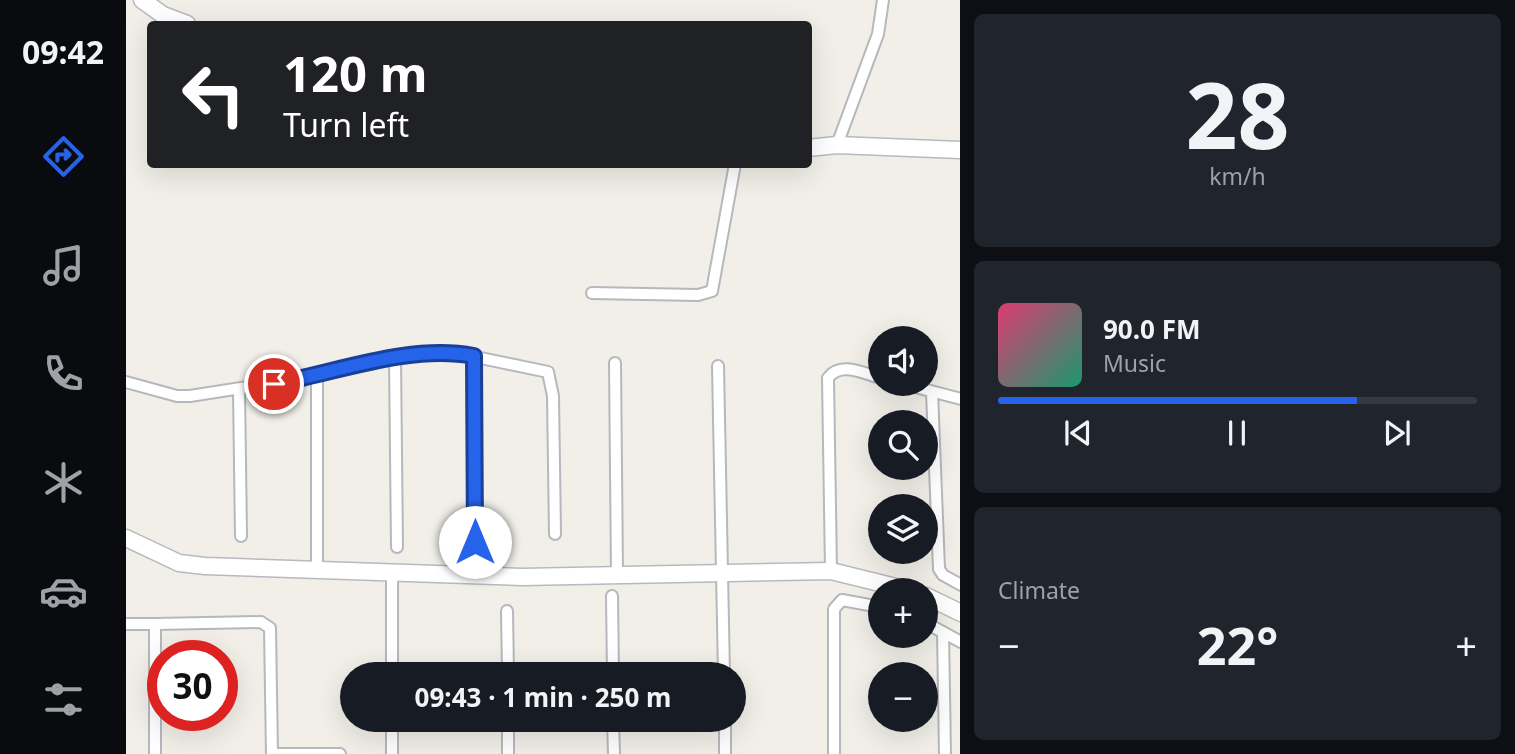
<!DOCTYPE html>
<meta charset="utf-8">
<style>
body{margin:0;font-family:"Noto Sans",sans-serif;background:#20242c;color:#f1f3f6;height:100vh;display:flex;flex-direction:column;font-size:26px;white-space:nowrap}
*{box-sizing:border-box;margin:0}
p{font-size:23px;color:#9ea1a6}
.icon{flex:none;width:38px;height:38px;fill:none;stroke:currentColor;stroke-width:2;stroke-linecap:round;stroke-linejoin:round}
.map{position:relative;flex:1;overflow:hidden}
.side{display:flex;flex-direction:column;gap:14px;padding:14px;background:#0d0f14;width:555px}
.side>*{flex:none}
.hud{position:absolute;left:21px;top:21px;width:665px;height:147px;border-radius:7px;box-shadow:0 7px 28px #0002;background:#202124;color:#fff;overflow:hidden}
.buttons{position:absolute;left:742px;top:326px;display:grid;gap:14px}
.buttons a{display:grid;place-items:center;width:70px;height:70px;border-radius:50%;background:#171b24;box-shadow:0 7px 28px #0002;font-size:35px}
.speed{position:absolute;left:21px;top:640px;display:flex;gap:14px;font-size:35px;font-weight:700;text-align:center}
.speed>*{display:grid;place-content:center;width:91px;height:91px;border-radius:50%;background:#171b24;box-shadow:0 7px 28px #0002;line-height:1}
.speed .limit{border:10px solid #d22;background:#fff;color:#111}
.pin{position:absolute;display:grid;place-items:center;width:60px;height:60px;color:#fff;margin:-30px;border:4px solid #fff;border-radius:50%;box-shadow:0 2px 7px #0007}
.me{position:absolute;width:77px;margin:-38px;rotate:0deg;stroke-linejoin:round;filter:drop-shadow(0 0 5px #0008)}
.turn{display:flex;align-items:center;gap:24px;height:147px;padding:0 21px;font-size:32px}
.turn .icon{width:91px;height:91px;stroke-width:2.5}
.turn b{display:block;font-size:49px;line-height:60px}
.big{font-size:52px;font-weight:700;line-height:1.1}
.side .tile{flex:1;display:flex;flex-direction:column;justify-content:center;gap:10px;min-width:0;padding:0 24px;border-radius:10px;background:#20242c}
.side .dial{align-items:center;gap:0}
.dial b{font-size:91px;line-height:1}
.song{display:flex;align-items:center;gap:21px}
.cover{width:84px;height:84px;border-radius:10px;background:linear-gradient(135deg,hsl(340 70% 55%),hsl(160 70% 35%))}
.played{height:7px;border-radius:4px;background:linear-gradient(90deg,#2563eb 75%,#363941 75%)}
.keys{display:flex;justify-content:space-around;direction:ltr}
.heat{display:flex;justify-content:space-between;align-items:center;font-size:38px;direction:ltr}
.trip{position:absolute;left:214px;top:662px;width:406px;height:70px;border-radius:35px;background:#171b24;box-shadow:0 7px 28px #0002;font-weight:700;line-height:70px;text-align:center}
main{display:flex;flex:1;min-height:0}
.dock{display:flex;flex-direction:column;width:126px;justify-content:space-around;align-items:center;background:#090b0e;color:#9ea1a6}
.dock .icon{width:49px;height:49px}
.dock .on{color:#2563eb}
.dock b{font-size:32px;color:#f1f3f6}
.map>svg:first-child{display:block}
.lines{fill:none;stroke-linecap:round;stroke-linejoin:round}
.street-casing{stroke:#b5b8bc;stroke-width:14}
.secondary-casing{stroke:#b6babf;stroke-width:19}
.street{stroke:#fff;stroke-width:10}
.secondary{stroke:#fff;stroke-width:16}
.route-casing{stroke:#184099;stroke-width:18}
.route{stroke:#2563eb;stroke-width:12}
</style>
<main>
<nav class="dock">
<b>09:42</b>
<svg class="icon on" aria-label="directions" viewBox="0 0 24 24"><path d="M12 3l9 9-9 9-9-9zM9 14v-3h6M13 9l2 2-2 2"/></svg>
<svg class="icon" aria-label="music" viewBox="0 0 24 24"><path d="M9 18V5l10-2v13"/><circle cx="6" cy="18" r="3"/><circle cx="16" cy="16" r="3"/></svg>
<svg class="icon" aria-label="phone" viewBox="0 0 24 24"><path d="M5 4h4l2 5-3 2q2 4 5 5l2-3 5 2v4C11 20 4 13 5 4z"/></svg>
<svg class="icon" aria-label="climate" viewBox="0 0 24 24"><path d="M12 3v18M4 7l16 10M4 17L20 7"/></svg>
<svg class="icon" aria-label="car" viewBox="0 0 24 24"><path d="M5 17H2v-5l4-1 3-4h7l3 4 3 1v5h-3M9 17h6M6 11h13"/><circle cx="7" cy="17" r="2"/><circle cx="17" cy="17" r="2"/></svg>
<svg class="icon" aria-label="filters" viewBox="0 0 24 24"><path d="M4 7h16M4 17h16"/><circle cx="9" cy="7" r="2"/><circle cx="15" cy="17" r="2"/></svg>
</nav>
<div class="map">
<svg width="835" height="754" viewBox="0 0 835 754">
<rect width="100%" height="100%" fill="#f1efe8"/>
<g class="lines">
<defs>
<path id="street" d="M711,145L752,34L757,0
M466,293L572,295L586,291L609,164
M348,356L349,542
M269,359L271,547
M489,363L491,574
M592,366L598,674
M0,382L51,396H64L191,376
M774,383L835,399
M113,390L115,536
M806,392L813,569L817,575L835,585
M191,569V376L294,353L326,352L422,372L427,396L429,534
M705,571L702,378C714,361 737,373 754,378
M266,573V674
M486,596L487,674
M381,611L382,674
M800,623L835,642
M0,624H29
M817,632L819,754
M266,719V754
M382,719V754
M487,719L488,754
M599,719V754
M29,754V624L135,622L144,628L146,754
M146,754H214
M708,754V609L716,600L754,607"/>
<path id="secondary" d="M16,0L37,15L61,24
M682,148L711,145L835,150
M0,538L53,563L79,566L396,577L705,571L782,590
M800,596L835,613"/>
</defs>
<use href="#street" class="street-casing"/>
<use href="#secondary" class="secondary-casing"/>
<use href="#street" class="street"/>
<use href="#secondary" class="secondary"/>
</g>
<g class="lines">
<defs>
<path id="route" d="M148,384C212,372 283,344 348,356L349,542"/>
</defs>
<use href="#route" class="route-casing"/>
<use href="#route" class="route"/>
</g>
</svg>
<div class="buttons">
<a><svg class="icon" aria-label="sound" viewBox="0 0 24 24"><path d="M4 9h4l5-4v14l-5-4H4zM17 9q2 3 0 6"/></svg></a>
<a><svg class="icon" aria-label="search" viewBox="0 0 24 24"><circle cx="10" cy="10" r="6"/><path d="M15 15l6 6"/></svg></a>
<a><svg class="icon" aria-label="layers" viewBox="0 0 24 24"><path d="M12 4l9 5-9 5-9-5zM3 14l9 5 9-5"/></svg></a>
<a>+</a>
<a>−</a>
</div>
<div class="speed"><div class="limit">30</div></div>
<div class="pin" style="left:148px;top:384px;background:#d93025"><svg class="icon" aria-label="arrive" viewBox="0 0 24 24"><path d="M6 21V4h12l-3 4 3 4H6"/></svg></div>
<svg class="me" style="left:349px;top:542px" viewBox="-20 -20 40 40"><circle r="19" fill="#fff"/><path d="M0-13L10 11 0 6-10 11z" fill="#2563eb"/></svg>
<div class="trip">09:43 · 1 min · 250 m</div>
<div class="hud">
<div class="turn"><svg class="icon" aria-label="left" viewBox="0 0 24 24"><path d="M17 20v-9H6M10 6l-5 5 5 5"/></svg><div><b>120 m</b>Turn left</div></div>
</div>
</div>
<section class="side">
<div class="tile dial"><b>28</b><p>km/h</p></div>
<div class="tile">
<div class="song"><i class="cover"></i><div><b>90.0 FM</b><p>Music</p></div></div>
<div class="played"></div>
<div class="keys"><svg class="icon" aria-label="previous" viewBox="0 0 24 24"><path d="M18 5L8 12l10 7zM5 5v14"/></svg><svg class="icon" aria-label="pause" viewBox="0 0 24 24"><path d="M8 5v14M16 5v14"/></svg><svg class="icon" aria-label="next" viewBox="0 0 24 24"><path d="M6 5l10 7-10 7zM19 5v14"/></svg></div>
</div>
<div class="tile"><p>Climate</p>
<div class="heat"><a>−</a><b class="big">22°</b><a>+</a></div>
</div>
</section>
</main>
